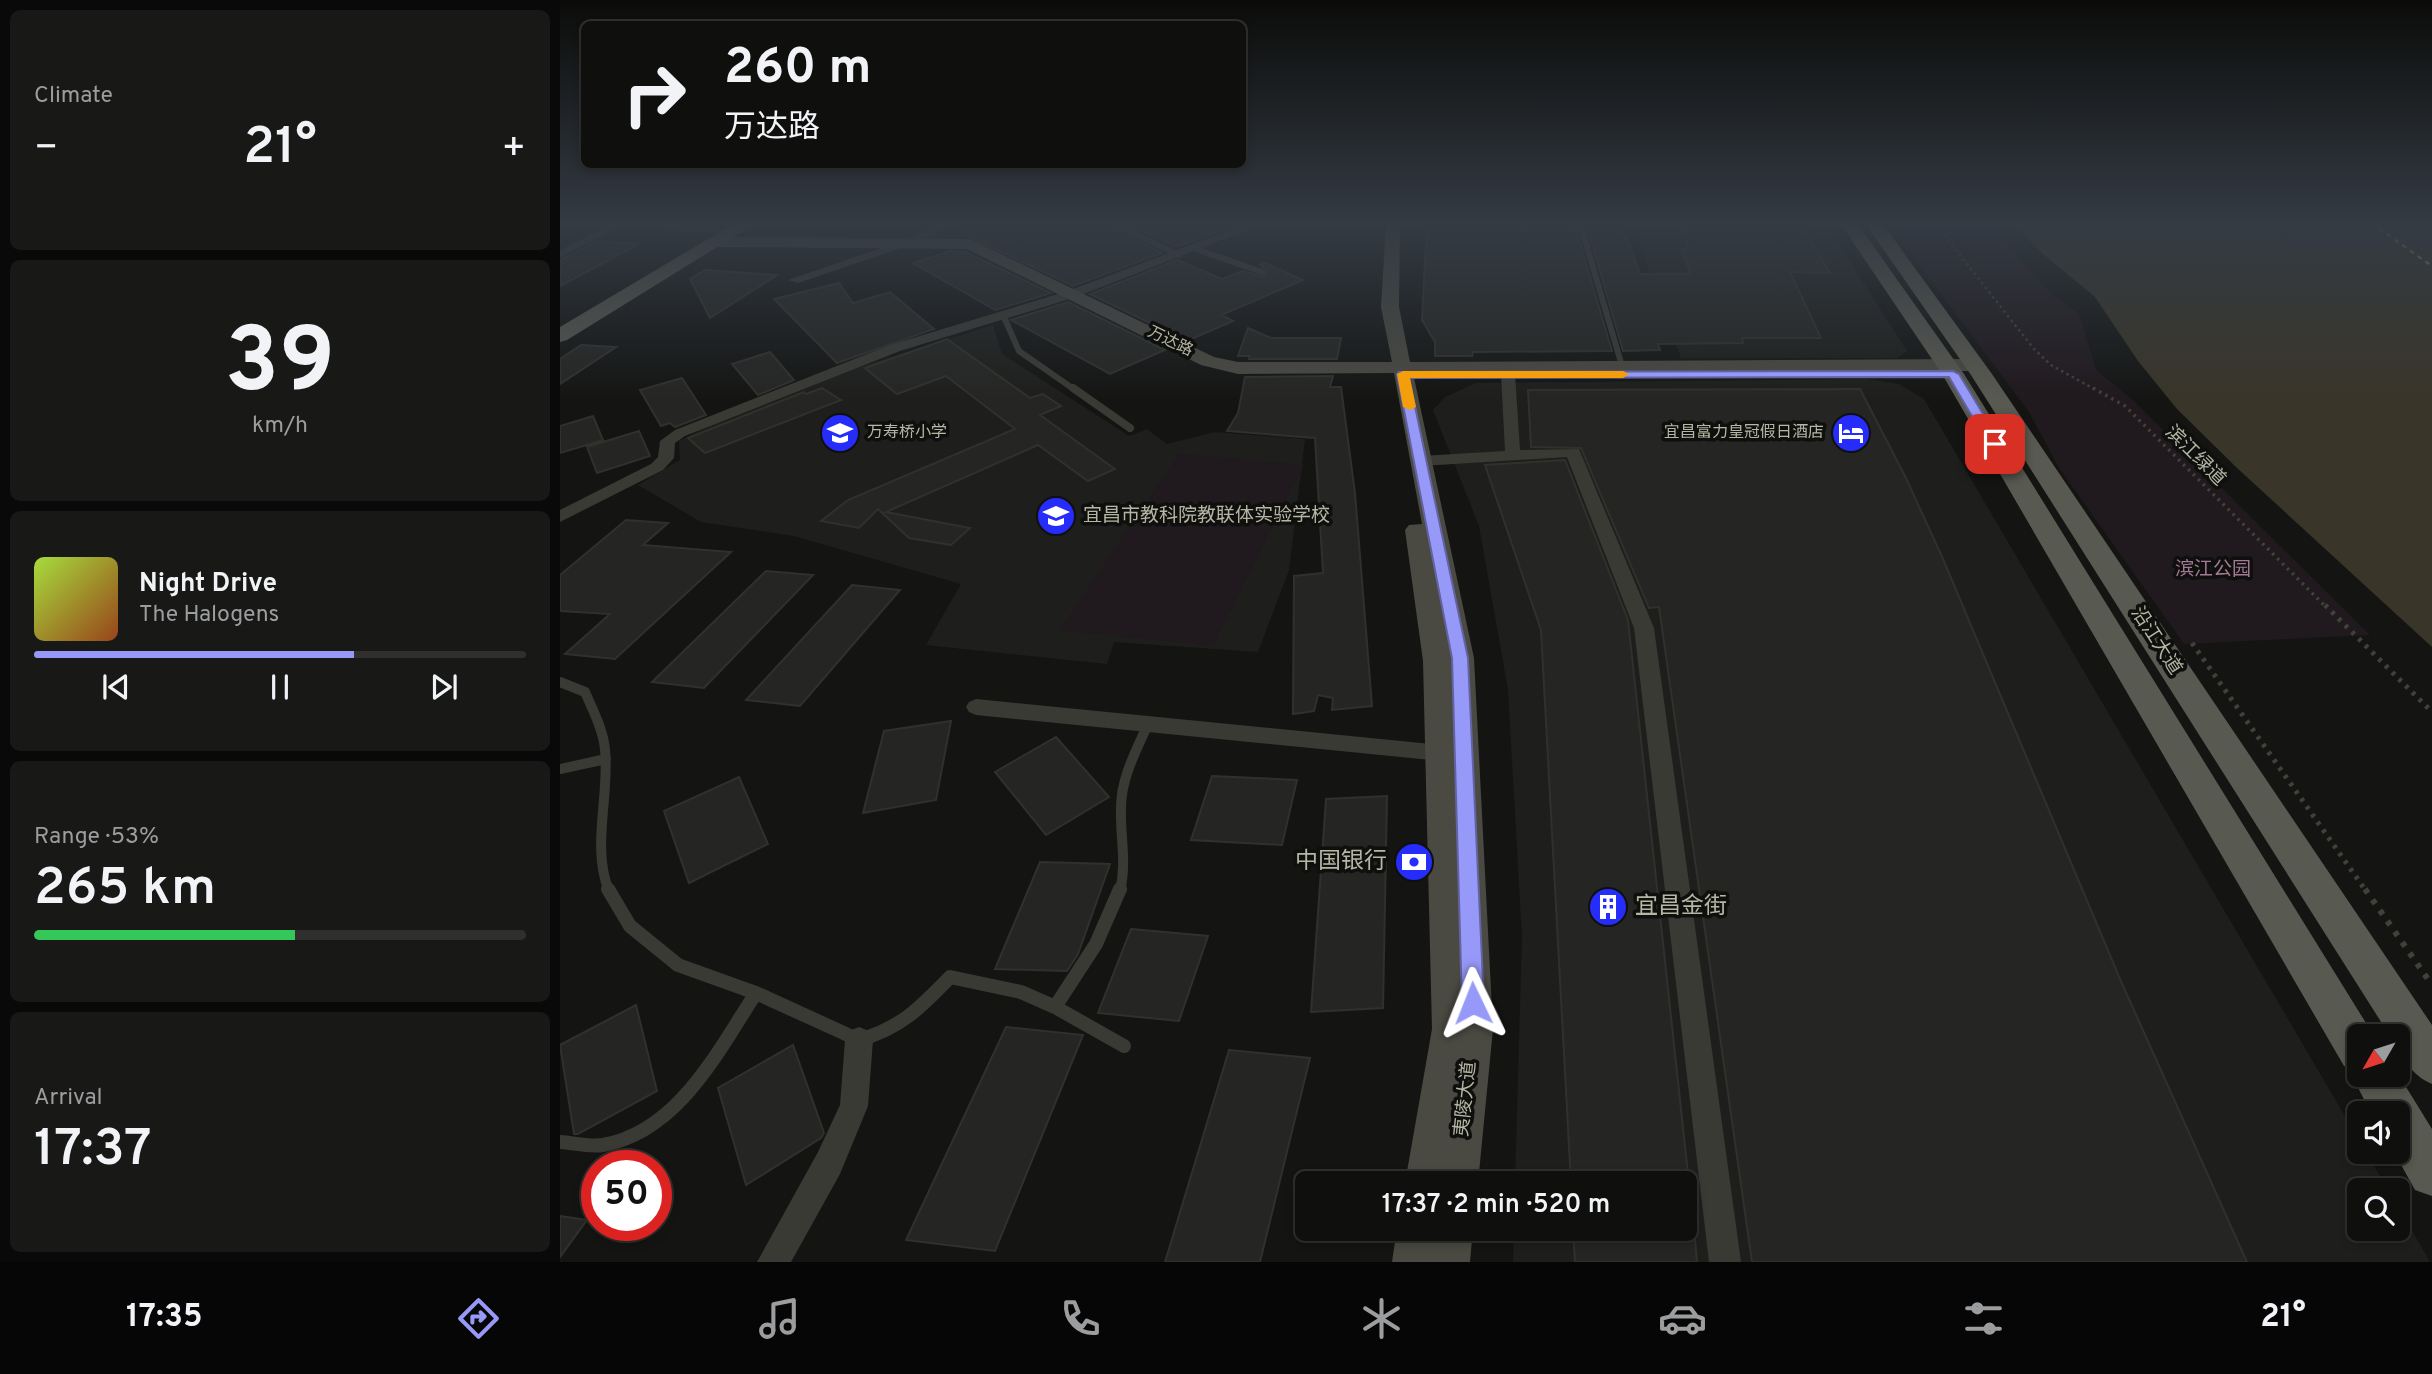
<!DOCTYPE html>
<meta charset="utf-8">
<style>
body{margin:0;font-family:Overpass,"Noto Sans SC",sans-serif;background:#181917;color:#f1f3f6;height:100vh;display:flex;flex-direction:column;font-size:26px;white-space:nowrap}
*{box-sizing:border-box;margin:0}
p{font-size:23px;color:#9b9d9e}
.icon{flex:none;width:38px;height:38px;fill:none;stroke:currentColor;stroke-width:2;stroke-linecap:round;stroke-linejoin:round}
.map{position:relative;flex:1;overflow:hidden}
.side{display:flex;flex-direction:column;gap:10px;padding:10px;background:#080908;width:560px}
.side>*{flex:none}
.top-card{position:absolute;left:21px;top:21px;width:665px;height:147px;border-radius:10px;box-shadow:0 4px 10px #0003,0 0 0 2px #2f302e;background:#0f100e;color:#f1f3f6;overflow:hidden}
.needle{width:46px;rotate:231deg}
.fabs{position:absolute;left:1787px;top:1024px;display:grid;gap:14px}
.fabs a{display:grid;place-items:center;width:63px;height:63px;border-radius:10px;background:#0f100e;box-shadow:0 4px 10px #0003,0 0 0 2px #2f302e;font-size:35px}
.speed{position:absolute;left:21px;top:1150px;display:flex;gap:14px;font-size:35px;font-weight:700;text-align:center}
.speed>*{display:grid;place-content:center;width:91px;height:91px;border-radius:50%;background:#0f100e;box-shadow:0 4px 10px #0003,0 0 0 2px #2f302e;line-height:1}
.speed .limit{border:10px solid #d22;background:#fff;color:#111}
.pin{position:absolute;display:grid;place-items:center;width:60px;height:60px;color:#fff;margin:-30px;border-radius:14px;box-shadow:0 4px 10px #0006}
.me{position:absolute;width:77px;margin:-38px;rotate:358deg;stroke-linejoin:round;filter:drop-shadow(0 0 5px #0008)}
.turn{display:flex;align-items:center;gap:24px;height:147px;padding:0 28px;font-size:32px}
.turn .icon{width:91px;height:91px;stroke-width:2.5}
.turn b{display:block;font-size:49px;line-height:60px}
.big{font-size:52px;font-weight:600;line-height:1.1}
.side .card{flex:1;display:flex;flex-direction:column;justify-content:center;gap:10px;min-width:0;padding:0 24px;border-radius:10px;background:#181917}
.side .dial{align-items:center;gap:0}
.dial b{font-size:91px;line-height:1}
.song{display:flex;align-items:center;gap:21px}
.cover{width:84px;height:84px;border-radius:10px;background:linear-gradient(135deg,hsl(80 70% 55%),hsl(20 70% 35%))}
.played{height:7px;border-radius:4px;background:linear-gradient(90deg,#9699f8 65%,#2f302e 65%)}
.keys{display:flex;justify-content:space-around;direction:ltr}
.heat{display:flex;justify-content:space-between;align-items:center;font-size:38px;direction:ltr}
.charge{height:10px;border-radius:5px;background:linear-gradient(90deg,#34c759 53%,#2f302e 0)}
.trip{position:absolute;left:735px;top:1171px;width:402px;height:70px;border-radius:10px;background:#0f100e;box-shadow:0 4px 10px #0003,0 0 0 2px #2f302e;font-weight:600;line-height:70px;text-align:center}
.dock{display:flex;height:112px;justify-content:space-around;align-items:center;background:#060606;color:#9b9d9e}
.dock .icon{width:49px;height:49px}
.dock .on{color:#9699f8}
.dock b{font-size:32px;color:#f1f3f6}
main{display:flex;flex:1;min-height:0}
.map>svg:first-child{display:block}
.built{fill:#1e1f1c}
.green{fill:#20191d}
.water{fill:#393529}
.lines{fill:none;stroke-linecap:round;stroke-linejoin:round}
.ferry{stroke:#b3a679;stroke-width:2;stroke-dasharray:5 4.5;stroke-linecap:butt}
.building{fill:#252623;stroke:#30312d;stroke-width:2}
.path-far3{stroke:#41413a;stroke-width:2.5;stroke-dasharray:2.5 3.5;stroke-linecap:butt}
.path-far2{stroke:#41413a;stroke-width:3.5;stroke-dasharray:2.5 4.5;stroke-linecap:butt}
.path-far1{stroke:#41413a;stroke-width:5;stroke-dasharray:3.5 6;stroke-linecap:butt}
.path{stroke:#41413a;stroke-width:6;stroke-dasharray:5 8;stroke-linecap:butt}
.lane-far3{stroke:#393a34;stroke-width:6}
.lane-far2{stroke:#393a34;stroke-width:8}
.lane-far1{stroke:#393a34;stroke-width:10}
.lane{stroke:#393a34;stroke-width:14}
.street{fill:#393a34;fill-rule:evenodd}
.secondary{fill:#4a4a42;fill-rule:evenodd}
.primary{fill:#585950;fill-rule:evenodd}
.route{fill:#9699f8;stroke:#6263a1;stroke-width:2}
.slow{fill:#f59e0b}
.labels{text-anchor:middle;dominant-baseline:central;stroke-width:7;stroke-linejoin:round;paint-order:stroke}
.far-street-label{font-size:16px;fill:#b6b6a4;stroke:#0f100e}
.far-poi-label{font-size:16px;fill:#b6b6a4;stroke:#0f100e;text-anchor:start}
.street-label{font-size:19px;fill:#b6b6a4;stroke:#0f100e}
.poi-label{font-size:19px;fill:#b6b6a4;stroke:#0f100e;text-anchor:start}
.park-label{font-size:19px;fill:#a27a93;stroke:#0f100e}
.near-poi-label{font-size:23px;fill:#b6b6a4;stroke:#0f100e;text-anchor:end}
</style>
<main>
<section class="side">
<div class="card"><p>Climate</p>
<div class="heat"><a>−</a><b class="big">21°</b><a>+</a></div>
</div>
<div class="card dial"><b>39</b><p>km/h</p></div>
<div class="card">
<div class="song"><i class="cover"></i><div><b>Night Drive</b><p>The Halogens</p></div></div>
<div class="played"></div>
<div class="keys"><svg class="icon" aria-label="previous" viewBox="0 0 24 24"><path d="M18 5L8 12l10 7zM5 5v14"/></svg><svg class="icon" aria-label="pause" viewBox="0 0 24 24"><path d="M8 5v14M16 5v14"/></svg><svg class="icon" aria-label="next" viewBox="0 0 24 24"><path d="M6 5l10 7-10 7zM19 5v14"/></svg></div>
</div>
<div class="card"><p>Range · 53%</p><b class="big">265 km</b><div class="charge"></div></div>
<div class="card"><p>Arrival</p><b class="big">17:37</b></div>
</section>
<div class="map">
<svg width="1872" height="1262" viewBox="0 0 1872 1262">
<rect width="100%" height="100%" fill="#141513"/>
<path class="built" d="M1072,223H1265L1347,351L1337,358H1121Z
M433,325L442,354L569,436L587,429L607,444L655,432L745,439L729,570L698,652L554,642L547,664L366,645L401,584L234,536L141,522L78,485L120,460L119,441L152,424L299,367Z
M1306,379L1339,384L1364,399L1799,1140V1152H1806L1828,1190H1799V1228H1838V1206L1870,1262H953L954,1229L1125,1228V1183H955L962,937L948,690L919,526L873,410L885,397L916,383Z"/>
<path class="green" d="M1328,223H1426L1494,296L1519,314L1536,370L1572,399L1810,635L1624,644L1499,468L1469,412Z
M619,454L744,465L653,646L500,630Z"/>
<path class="water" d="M1452,223H1872V647L1676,467L1617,409L1578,361L1535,297L1483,254Z"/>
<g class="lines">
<path class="ferry" d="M1811,223L1872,266"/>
</g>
<path class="building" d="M399,223H546L550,228L602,253L513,286L391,228Z
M566,223H681L616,247Z
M867,223H895V226H1015L1052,351L913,352L912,356H875V342L862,320Z
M1032,223H1059L1063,237H1067L1080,274H1131L1122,250H1129L1119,223H1240L1270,273L1230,272L1261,338H1182L1183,343L1098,344L1100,350L1063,351L1027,226H1032Z
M37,241L79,244L0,286V260Z
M391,251L406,252L491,293L435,310L353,263Z
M617,260L662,279L683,271L704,277L707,270L700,265L705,263L743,280L661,315L673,321L627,341L530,294Z
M145,270L217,275L150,318L130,279Z
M279,283L293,303L330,292L374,329L277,363L214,299Z
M508,302L605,350L550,374L451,320Z
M688,328L711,338H781L777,359H689L690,356H678Z
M387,339L470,398L483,394L501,406L480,415L555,469L528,481L478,445L326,512L410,528L391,545L349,538L318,509L299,528L261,521L288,500L455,429L386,376L337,394L305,368Z
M21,345L56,347L0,384V359Z
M210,352L234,380L198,395L172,364Z
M773,376L770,387H781L795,493L812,706L772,710L773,698L758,695L754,711L733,714L734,576L763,573L755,438L667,431L678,413L685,377Z
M122,378L146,415L115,427L110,423L101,426L80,390Z
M262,388L281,400L145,453L128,438L244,392L246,394Z
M1300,389L1346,478L1383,559L1560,979L1687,1262H1192L1099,607L1089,608L1021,448L971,447L968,390Z
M33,416L43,440L0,453V426Z
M79,431L90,456L37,473L27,447Z
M1005,460L1068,620L1129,1183H1011L981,630L925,465Z
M66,520L108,523L83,545L171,552L55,659L5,654L50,614L0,611V575Z
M206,571L253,575L144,688L92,682Z
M292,585L340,590L240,706L186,700Z
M391,721L376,800L303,813L324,731Z
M496,737L549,797L486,835L435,772Z
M652,776L737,780L722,845L631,840Z
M179,777L208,844L129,883L104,811Z
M827,796L823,1008L751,1012L766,799Z
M480,862L550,864L518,954L507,971L435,969Z
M571,929L648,936L619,1021L538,1013Z
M76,1005L97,1091L18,1134H14L0,1045Z
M446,1027L523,1035L435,1251L346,1240Z
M233,1045L264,1133L261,1138L186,1185L158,1088Z
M669,1050L750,1058L700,1262H605Z
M0,1216L27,1220L0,1257Z
M1013,1228H1134L1137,1262H1015Z"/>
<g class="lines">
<path class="path-far3" d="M1383,223L1385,236L1474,349L1491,365L1536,390"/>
<path class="path-far2" d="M1533,388L1565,406L1766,607"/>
<path class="path-far1" d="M1765,605L1872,712
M1632,643L1806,891"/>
<path class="path" d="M1805,889L1872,985"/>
<path class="lane-far3" d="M47,223L156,230
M552,223L619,255
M1020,223L1062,366
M636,249L702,272
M0,254L56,225
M443,315L459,351L515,390"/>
<path class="lane-far2" d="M513,388L570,428"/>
<path class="lane-far1" d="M0,682L25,692C33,710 43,730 45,749C50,795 31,847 49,891
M0,769L46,759
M560,891C567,862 560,837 561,808C561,778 576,751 588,724"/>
<path class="lane" d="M48,889L70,926L118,965L196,993L299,1040C341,1028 360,1008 390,977L461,992L495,1007L564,1046
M495,1007L536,944L560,889
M0,1142C14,1143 29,1147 43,1145C118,1132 158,1051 196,993"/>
<path class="street" d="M381,223H396L350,245L238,283L228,280L342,241Z
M689,223H705L516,297L340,351L125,436L115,443L114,458L103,470L0,522V510L91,464L98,457L100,441L115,430L330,345L508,291Z
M948,370L955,374L960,450L1019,449L1094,628L1181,1262H1149L1074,628L1007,457L861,466L853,461L861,456L945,451L941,374Z
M416,699L881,745L889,747L892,753L889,759L881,761L416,715L409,712L406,707L409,702Z
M299,1027L309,1031L313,1040L308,1106L280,1174L231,1262H197L258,1152L280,1105L285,1040L289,1031Z"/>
<path class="secondary" d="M826,223H840L839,307L850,362L1415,359L1424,365L1415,371L853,373L914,658L933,1029L918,1183H845L872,1029L863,661L845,530L849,525L862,524L834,373L678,374L641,365L407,249L157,247L149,242L157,237L410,239L654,357L678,362H832L821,307Z
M837,1228H913L910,1262H832Z"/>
<path class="primary" d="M175,223H196L7,340L0,342V327Z
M1280,223H1297L1404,374L1814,1036H1799V1074H1838L1872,1129V1196L1855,1190L1834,1152H1838V1113H1811L1791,1074L1793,1069L1784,1066L1382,374Z
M1305,223H1322L1432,374L1872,1025V1084C1853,1076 1838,1057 1838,1036H1830L1411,375Z"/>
</g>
<linearGradient id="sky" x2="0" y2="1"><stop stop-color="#0b0c0a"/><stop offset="0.56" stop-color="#343b44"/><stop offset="1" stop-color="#343b44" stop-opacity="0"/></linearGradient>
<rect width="1872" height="400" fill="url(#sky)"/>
<path class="route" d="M1393,371L1399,374L1441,444L1440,447H1430L1389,377L849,378L908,658L924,1003L921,1010L913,1013L905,1010L902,1003L892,658L837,374L839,372Z"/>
<path class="slow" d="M843,371H1063L1069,374L1063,378H850L856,407L850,410L843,407L837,374Z"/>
<defs>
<symbol id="school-disc" viewBox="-11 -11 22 22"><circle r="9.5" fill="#262cfa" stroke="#0f100e"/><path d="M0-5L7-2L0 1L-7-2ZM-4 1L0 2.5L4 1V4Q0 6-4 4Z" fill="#fff"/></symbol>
<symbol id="hotel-disc" viewBox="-11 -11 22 22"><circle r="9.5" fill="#262cfa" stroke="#0f100e"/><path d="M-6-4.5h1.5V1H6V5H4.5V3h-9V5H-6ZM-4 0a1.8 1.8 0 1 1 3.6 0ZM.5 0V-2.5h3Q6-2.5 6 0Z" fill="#fff"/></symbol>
<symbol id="bank-disc" viewBox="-11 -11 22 22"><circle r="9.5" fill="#262cfa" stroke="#0f100e"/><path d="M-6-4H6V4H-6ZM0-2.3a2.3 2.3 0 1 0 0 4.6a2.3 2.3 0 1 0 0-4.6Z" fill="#fff"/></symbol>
<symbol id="building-disc" viewBox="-11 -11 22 22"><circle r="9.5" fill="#262cfa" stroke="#0f100e"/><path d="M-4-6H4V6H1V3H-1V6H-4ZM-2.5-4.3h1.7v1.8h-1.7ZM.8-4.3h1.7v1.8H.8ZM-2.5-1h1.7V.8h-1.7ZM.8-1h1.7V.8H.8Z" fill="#fff"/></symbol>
</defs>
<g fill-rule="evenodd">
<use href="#school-disc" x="258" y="411" width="44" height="44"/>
<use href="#hotel-disc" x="1269" y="411" width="44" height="44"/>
<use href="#school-disc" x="474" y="494" width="44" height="44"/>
<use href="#bank-disc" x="832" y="840" width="44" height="44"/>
<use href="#building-disc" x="1026" y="885" width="44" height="44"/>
</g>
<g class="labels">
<g class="far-street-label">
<text transform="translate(610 342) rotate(26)">万达路</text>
</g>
<g class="far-poi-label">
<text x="307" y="433">万寿桥小学</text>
<text x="1264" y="433" text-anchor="end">宜昌富力皇冠假日酒店</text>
</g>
<g class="street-label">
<text transform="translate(1635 456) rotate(45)">滨江绿道</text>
<text transform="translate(1596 641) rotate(57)">沿江大道</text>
<text transform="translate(906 1099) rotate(-84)">夷陵大道</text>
</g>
<g class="poi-label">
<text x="523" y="516">宜昌市教科院教联体实验学校</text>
</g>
<g class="park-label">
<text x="1653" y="570">滨江公园</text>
</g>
<g class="near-poi-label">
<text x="827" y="862">中国银行</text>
<text x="1075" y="907" text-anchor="start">宜昌金街</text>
</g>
</g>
</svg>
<div class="fabs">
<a><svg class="needle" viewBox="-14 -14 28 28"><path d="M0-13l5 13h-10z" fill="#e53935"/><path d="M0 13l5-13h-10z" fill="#9b9d9e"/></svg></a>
<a><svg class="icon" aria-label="sound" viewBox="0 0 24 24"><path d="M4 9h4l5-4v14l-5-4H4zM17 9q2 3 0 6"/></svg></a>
<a><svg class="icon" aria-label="search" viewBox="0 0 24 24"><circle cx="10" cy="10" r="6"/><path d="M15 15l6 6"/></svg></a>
</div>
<div class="speed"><div class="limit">50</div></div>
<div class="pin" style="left:1435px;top:444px;background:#d93025"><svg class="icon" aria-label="arrive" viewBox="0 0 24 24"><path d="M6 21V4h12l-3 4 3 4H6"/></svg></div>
<svg class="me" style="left:913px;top:1003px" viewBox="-20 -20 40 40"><path d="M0-17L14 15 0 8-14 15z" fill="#9699f8" stroke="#fff" stroke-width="4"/></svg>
<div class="trip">17:37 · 2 min · 520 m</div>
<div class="top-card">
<div class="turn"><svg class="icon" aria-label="right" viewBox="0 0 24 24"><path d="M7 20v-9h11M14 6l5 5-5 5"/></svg><div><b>260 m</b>万达路</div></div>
</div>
</div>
</main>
<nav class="dock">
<b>17:35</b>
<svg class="icon on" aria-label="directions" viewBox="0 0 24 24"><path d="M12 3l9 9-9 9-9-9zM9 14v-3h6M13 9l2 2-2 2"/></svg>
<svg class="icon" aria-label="music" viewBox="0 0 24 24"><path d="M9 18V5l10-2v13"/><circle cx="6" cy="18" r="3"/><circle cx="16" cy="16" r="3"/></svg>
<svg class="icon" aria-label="phone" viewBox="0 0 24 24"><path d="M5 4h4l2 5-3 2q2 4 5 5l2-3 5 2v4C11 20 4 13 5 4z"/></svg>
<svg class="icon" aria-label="climate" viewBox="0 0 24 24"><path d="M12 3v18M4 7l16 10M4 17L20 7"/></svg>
<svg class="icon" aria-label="car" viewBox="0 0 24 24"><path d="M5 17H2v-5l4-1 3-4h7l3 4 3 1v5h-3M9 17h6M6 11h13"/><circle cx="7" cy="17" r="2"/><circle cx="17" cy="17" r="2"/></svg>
<svg class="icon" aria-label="filters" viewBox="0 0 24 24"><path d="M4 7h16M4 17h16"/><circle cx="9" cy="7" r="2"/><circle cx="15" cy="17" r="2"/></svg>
<b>21°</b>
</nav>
